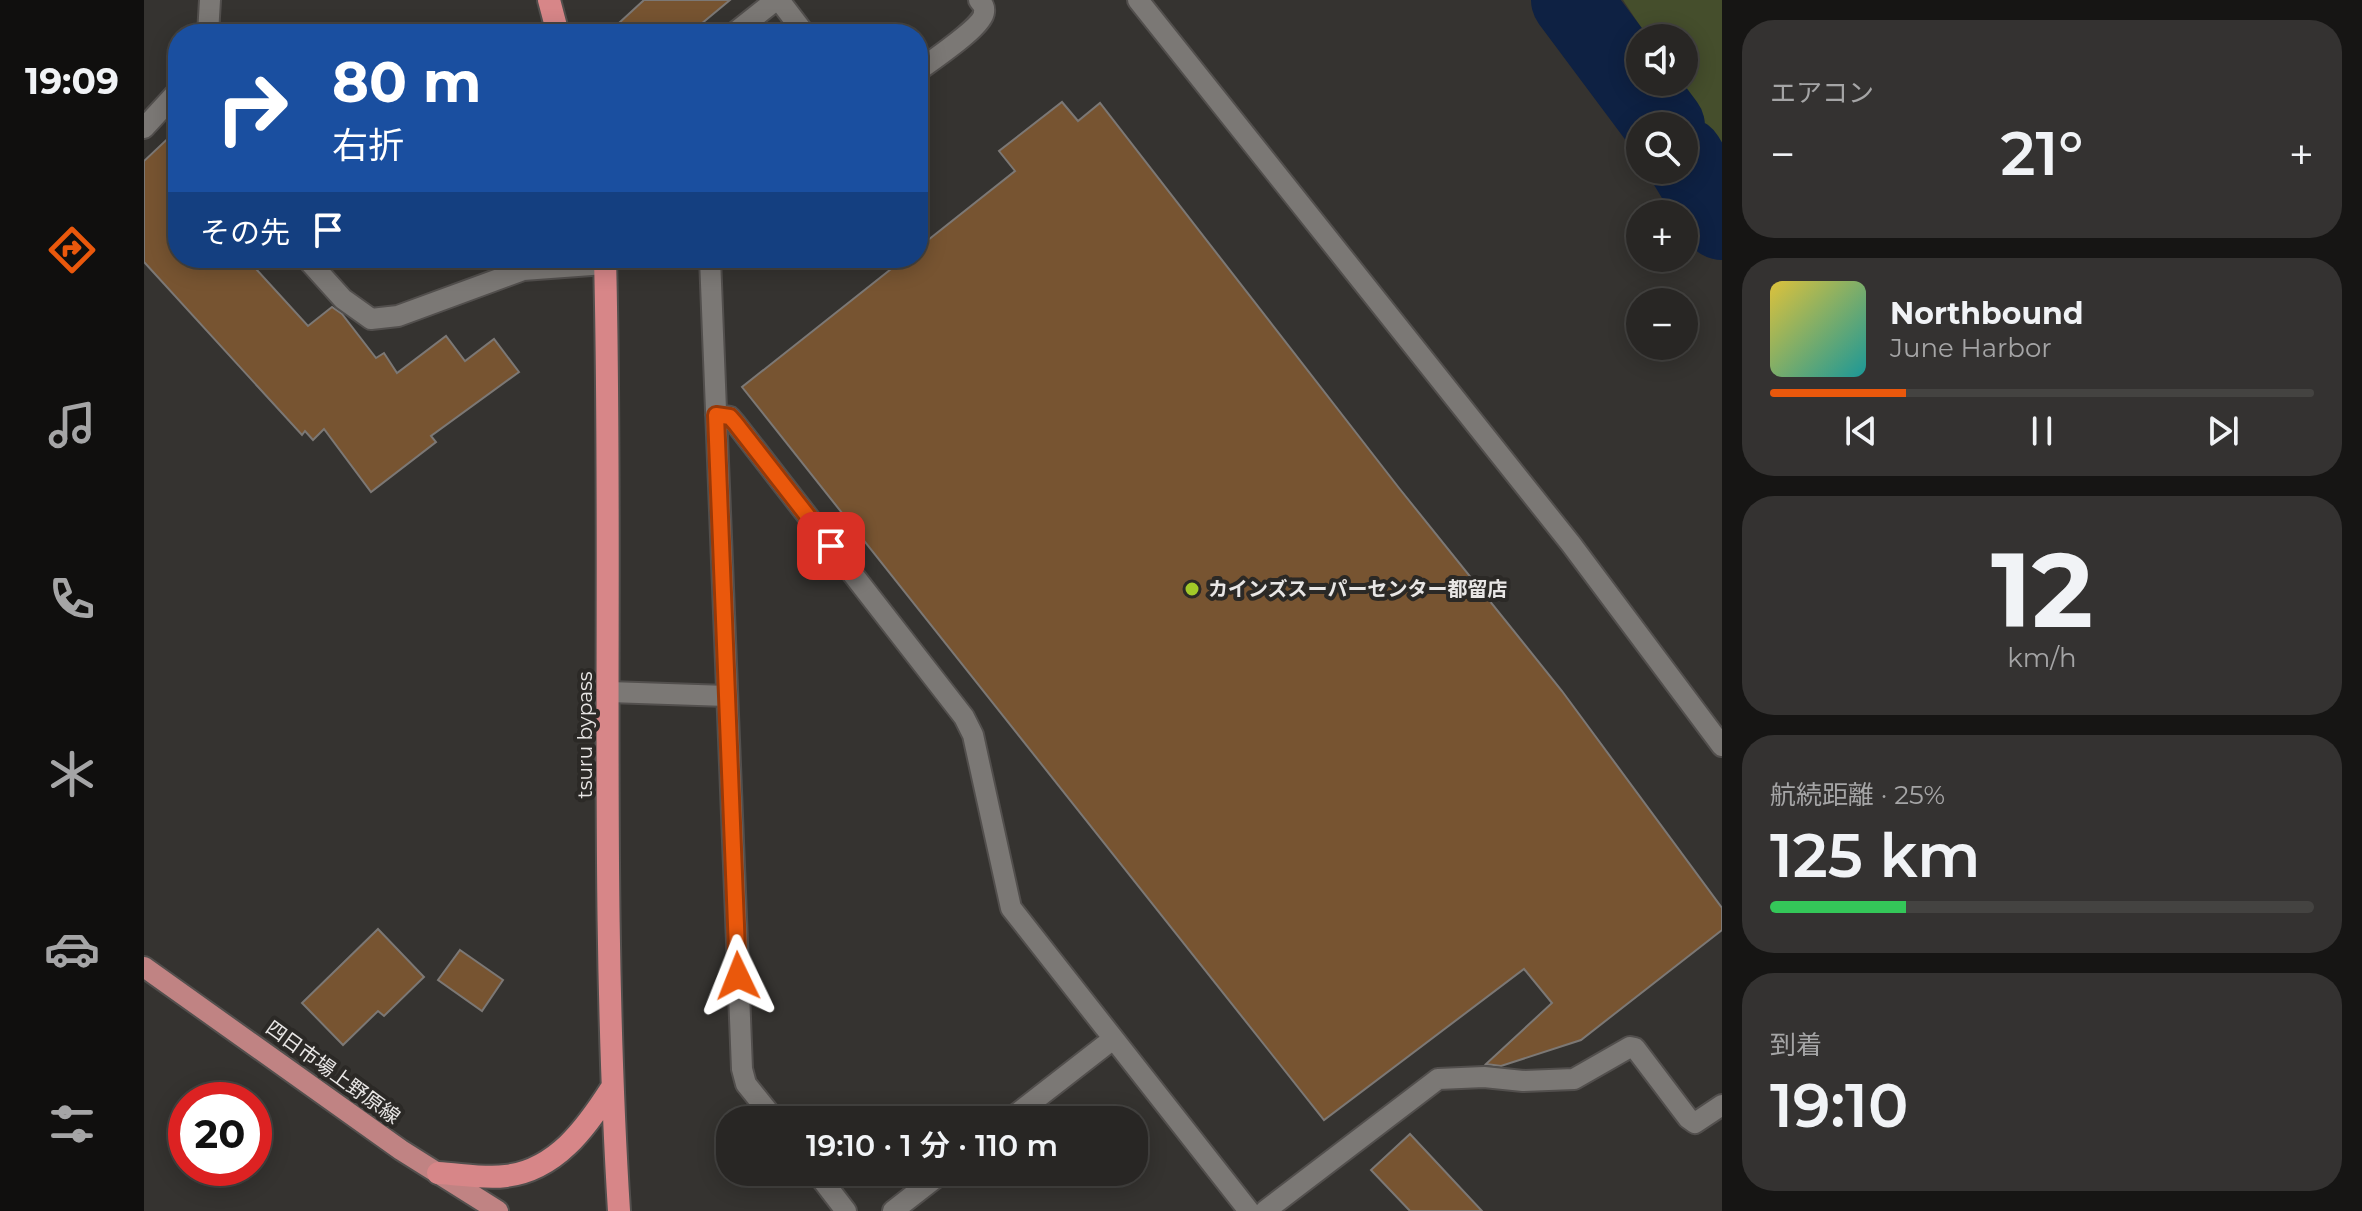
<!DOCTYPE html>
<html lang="ja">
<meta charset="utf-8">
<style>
body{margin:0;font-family:Montserrat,"Noto Sans JP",sans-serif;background:#343231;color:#f1f3f6;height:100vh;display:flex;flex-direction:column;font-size:30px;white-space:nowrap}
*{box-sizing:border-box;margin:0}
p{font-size:26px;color:#a5a5a6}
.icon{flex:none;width:44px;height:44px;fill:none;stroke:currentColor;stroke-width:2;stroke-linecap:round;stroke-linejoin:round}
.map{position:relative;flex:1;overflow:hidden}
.panel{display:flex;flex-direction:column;gap:20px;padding:20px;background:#161514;width:640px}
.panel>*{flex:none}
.guide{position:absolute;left:24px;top:24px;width:760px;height:244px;border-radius:32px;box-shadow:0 4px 20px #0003,0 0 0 2px #444341;background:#1a4fa0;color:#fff;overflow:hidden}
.controls{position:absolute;left:1482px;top:24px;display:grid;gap:16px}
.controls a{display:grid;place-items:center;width:72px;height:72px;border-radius:50%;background:#282624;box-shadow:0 4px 20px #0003,0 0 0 2px #444341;font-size:40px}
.speed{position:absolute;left:24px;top:1082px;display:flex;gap:16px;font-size:40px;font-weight:700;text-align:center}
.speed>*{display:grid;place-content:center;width:104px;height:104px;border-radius:50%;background:#282624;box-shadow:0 4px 20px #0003,0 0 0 2px #444341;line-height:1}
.speed .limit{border:12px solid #d22;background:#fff;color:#111}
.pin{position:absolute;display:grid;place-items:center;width:68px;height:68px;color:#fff;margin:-34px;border-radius:16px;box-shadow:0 4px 12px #0006}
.me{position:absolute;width:88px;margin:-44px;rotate:358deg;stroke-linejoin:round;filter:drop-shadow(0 0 6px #0008)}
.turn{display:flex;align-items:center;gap:28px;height:168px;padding:0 32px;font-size:36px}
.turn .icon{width:104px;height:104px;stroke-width:2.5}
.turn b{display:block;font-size:56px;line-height:68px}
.then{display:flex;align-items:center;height:76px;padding:0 32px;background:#0003;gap:16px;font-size:30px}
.big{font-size:60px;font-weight:600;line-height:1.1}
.panel .card{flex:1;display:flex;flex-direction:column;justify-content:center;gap:12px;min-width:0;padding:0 28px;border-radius:32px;background:#343231}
.panel .dial{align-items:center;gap:0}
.dial b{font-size:104px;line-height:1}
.song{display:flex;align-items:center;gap:24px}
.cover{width:96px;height:96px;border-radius:12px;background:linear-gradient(135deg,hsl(50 70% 55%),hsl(180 70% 35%))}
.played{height:8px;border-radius:4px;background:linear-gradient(90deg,#ea580c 25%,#444341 25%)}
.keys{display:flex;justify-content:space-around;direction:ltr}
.heat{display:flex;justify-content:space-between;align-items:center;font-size:44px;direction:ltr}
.charge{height:12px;border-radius:6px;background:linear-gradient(90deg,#34c759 25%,#444341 0)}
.trip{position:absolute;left:572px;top:1106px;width:432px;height:80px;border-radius:32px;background:#282624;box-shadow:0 4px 20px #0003,0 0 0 2px #444341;font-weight:600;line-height:80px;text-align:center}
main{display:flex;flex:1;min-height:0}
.dock{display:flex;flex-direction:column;width:144px;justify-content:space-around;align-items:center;background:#100f0e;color:#a5a5a6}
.dock .icon{width:56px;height:56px}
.dock .on{color:#ea580c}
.dock b{font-size:36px;color:#f1f3f6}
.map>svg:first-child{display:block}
.green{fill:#454e2c}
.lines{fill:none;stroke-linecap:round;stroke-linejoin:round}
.river{stroke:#0e2143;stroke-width:80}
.building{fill:#775431;stroke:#7c7875;stroke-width:2}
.service-casing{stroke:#524f4d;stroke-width:24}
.minor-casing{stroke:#524f4d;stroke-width:24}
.primary-casing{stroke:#524f4d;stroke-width:24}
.trunk-casing{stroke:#524f4d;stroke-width:26}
.service{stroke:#7b7875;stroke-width:20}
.minor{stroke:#7b7875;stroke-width:20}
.primary{stroke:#c08383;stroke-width:20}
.trunk{stroke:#d78688;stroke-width:22}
.route-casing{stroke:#983908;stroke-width:20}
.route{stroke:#ea580c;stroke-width:14}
.poi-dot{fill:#a2c928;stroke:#2b2926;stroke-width:3}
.labels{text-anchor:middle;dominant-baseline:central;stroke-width:8;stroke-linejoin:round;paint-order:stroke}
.poi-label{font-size:20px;font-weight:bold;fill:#e8e6e5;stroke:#2b2926;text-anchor:start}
.street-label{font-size:20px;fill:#e8e6e5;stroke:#2b2926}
</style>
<main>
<nav class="dock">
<b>19:09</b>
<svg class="icon on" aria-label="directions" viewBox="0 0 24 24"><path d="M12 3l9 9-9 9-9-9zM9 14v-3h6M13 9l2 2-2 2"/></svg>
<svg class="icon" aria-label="music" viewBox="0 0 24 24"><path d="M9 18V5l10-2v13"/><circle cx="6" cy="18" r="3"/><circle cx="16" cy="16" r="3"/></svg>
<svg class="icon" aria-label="phone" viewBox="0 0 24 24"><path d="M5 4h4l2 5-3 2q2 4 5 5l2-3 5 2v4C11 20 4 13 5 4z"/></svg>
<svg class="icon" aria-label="climate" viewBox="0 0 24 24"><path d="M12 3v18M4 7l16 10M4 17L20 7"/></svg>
<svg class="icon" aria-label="car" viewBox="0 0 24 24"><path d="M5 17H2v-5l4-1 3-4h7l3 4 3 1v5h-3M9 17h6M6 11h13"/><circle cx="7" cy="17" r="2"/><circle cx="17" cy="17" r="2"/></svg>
<svg class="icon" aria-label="filters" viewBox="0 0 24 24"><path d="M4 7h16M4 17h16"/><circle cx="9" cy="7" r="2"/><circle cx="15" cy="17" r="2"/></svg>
</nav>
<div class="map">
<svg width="1578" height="1211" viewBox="0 0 1578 1211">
<rect width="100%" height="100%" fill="#353330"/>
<path class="green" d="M1479,0H1578V150L1533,82H1540V38H1504Z"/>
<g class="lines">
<path class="river" d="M1427,0L1521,126
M1540,157L1578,220"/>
</g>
<path class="building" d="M500,0H586L545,34H463Z
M918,102L934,121L956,103L1255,488L1418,691L1578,908V930L1437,1040L1357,1066L1342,1064L1408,1003L1380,969L1180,1120L598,387L761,258H774V248L871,171L855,151Z
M34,129V258H102L164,326L188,307L198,314L232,358L240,353L253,373L302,336L321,361L350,339L375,372L287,436L292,442L227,492L180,429L169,440L161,431L158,435L0,262V161Z
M234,929L280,977L240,1016L234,1011L199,1045L158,1003Z
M316,950L359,980L338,1011L294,980Z
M1266,1134L1338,1211H1266L1227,1170Z"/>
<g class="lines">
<defs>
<path id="service" d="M635,0L661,34
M589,34L632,0
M774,71C787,61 840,26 840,12C841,6 838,4 835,0
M566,258L598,1069L602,1084L631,1120
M572,415L586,417L592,424L820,717L829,735L867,908L1105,1211
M465,692L583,696
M865,1120L969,1039
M672,1172L702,1211
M749,1211L799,1172
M1121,1211L1294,1079L1340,1077L1379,1081L1430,1079L1486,1047L1491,1048L1544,1118L1551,1123L1578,1105"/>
<path id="minor" d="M994,0L1427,544L1578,746
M64,34L66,0
M0,128L34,91
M162,258L199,299L227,319L254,316L379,270L461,264"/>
<path id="primary" d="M0,967L257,1150L354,1211"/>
<path id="trunk" d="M405,0L414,34
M461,258C469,575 455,894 475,1211
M294,1173C316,1174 340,1179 362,1176C412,1170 442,1128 467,1089"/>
</defs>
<use href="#service" class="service-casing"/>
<use href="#minor" class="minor-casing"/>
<use href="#primary" class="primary-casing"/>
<use href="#trunk" class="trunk-casing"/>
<use href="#service" class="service"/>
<use href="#minor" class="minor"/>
<use href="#primary" class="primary"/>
<use href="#trunk" class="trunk"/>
</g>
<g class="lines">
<defs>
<path id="route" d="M594,976L572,415L586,417L592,424L687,546"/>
</defs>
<use href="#route" class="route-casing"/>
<use href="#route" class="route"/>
</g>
<circle class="poi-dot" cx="1048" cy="589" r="8"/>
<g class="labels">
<g class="poi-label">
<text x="1064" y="589">カインズスーパーセンター都留店</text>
</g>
<g class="street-label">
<text transform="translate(441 735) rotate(-90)">tsuru bypass</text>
<text transform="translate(189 1072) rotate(36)">四日市場上野原線</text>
</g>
</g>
</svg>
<div class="controls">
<a><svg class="icon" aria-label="sound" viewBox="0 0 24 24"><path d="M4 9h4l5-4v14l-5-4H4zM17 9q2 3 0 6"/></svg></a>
<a><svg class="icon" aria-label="search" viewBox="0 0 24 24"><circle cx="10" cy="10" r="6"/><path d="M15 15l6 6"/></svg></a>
<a>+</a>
<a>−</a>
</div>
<div class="speed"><div class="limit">20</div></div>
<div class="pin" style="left:687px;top:546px;background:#d93025"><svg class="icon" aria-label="arrive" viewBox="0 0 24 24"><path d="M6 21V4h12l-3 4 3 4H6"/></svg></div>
<svg class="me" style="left:594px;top:976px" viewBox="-20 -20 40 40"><path d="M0-17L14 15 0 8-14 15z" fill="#ea580c" stroke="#fff" stroke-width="4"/></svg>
<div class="trip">19:10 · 1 分 · 110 m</div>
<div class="guide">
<div class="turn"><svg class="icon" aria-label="right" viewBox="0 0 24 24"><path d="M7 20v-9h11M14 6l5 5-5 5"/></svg><div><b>80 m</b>右折</div></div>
<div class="then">その先<svg class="icon" aria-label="arrive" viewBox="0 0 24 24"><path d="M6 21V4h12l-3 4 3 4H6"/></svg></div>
</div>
</div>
<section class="panel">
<div class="card"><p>エアコン</p>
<div class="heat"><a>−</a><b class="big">21°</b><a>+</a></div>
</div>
<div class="card">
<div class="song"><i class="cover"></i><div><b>Northbound</b><p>June Harbor</p></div></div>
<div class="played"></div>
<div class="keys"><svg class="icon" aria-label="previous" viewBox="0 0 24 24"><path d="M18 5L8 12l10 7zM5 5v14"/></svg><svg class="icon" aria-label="pause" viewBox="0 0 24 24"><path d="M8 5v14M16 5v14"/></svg><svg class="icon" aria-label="next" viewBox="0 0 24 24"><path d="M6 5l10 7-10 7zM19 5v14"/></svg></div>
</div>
<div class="card dial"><b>12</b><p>km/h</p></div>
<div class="card"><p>航続距離 · 25%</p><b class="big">125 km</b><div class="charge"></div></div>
<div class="card"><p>到着</p><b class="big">19:10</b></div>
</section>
</main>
